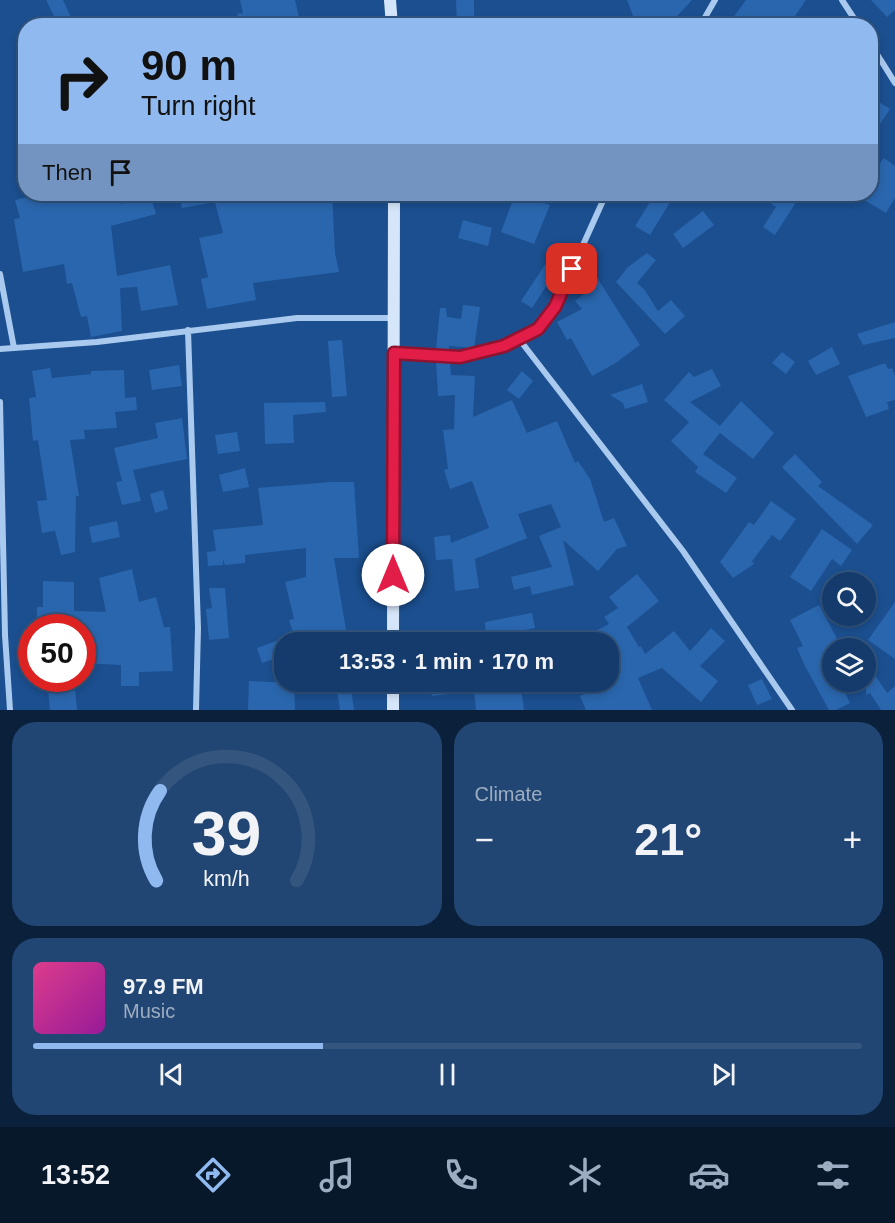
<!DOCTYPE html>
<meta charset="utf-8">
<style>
body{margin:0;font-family:Helvetica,sans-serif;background:#214673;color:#f1f3f6;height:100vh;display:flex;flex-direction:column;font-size:22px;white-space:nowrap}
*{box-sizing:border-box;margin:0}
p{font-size:20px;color:#9dadc1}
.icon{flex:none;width:33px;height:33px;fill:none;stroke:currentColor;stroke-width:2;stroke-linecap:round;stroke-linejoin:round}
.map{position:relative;height:710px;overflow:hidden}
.sheet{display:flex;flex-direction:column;gap:12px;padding:12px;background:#0b203b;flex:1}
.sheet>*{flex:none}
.guide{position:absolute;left:18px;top:18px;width:860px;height:183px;border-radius:24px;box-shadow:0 3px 9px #0003,0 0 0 2px #33557e;background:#90b9f0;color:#111;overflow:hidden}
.controls{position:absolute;left:822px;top:572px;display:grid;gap:12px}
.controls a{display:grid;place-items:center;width:54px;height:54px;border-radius:50%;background:#143b6b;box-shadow:0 3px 9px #0003,0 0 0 2px #33557e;font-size:30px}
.speed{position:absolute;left:18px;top:614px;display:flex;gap:12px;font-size:30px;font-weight:700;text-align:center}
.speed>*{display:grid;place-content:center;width:78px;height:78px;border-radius:50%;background:#143b6b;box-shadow:0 3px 9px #0003,0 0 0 2px #33557e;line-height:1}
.speed .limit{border:9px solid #d22;background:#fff;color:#111}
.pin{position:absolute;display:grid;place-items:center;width:51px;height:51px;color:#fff;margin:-26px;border-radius:12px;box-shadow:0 3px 9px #0006}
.me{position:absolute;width:66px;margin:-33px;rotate:0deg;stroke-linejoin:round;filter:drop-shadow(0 0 4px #0008)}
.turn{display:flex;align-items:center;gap:21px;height:126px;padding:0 24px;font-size:27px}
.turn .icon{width:78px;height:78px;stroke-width:2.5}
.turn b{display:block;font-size:42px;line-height:51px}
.then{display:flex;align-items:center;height:57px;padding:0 24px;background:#0003;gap:12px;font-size:22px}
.big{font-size:45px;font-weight:700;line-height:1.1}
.sheet .tile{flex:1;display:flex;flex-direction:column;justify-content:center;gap:9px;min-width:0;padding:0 21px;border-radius:24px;background:#214673}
.sheet .dial{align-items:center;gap:0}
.dial svg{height:156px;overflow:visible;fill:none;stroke:#33557e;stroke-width:7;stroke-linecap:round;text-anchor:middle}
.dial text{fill:#f1f3f6;stroke:none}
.song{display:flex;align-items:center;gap:18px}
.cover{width:72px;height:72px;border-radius:9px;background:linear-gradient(135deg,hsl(330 70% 55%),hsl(300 70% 35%))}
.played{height:6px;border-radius:3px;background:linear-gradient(90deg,#90b9f0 35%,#33557e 35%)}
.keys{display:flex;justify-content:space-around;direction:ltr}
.heat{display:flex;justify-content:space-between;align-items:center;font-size:33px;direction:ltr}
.sheet .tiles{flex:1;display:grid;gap:12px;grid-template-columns:1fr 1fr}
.tile:last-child{grid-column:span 2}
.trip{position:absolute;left:274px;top:632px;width:345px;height:60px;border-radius:24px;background:#143b6b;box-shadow:0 3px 9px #0003,0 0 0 2px #33557e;font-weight:700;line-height:60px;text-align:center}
.tabs{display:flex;height:96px;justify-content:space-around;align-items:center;background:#08182b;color:#9dadc1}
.tabs .icon{width:42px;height:42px}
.tabs .current{color:#90b9f0}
.tabs b{font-size:27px;color:#f1f3f6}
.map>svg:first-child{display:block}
.building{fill:#2a66ad}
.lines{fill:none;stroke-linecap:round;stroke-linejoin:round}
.street{stroke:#a9c9ee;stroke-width:6}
.secondary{stroke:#d6e6fa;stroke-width:12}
.route-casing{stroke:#92132f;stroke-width:15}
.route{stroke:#e11d48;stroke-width:10}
</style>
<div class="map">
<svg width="895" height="710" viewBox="0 0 895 710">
<rect width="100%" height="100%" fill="#1b4f8f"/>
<path class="building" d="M46,0H63L75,26H59Z
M240,0H295L301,26H240L237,14L243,13Z
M456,0H474V20L457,21Z
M627,0H692L668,26H637Z
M746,0H806L788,26H742L732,19Z
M871,0H895V10L887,17Z
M870,96L890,109L870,139Z
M884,158L895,166V198L886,213L864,200L870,194L879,175L874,171Z
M40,194H118L121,204L150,195L156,214L111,226L117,276L170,265L178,305L141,311L137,287L120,288L122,331L91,337L87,316L81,317L72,283L67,284L64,264L23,272L14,219L20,218L15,200Z
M179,194H244L245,199L283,194H332L335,253L339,272L253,283L256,300L207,309L201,279L208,277L199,238L223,233L215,202L182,208Z
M515,194L550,205L534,244L501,232Z
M655,194H675L650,235L635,226Z
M758,194H790L798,199L775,235L763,227L776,207Z
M703,211L714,225L683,248L673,234Z
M463,220L492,228L488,246L458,238Z
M647,253L656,260L637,283L644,289L658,311L671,300L685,316L665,334L616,282L628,267Z
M548,260L558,268L532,308L521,301Z
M596,276L640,345L614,364L592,376L571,338L567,340L557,322L582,309L575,301L589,290L585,287Z
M463,305L480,307L474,348L449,346V351L436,350L440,308H446L447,317L461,319Z
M895,322V338L863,345L857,334Z
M342,340L347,396L332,397L328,341Z
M832,347L840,364L816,375L808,361Z
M782,352L795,362L786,374L772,363Z
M436,361L450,362L451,375L475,376L473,417L512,400L527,433L557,421L575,463L578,461L590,479L604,522L614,518L627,546L617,549L598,571L563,540L574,585L532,595L530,586L514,590L511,577L552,567L539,536L561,527L551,504L518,514L527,538L475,559L479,588L455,591L452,559L436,560L434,537L450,535L451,543L489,528L472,481L450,489L444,470L448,469L443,430L454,429L455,395L438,396Z
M885,363L888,369L892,368L895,376V400L887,402L889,409L866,417L848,376Z
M179,365L182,386L152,390L149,370Z
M50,368L52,378L91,374V371L124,370L125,398L136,397L137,410L115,412L117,428L84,430L85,439L70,440L79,496H76L75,552L61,555L55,531L42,533L37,501L47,500L38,440L33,441L29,398L36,397L32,371Z
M712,369L721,386L690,402L720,426L741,401L774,433L753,459L720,433L703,454L737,478L726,493L695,472L698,467L671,441L689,422L664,400L689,372L694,377Z
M522,371L533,381L519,399L507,390Z
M642,384L648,402L625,409L623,403L610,395Z
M325,402L326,412L293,415L294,443L265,444L264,403Z
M182,418L187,459L133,470L141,501L122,505L116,482L122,481L114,448L158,438L155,423Z
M237,432L240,451L218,454L215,435Z
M795,454L822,482L818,486L873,525L857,544L782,467Z
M245,468L249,487L223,492L219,475Z
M331,482H354L359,558H334L346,630L296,642L289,620L294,619L285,582L306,577V548L245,555V563L225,565L223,559V565L208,566L207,552L216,551L213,530L263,525L258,488Z
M163,490L168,509L155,513L150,494Z
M771,501L796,519L780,541L772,535L752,561L754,564L733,578L720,562L749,522L754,525Z
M117,521L120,537L92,543L89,527Z
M822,529L852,550L841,566L832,559L811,591L790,577Z
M132,569L139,602L156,597L164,627H170L173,671L139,672V686H121V665L82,663V627H37V607H43V581L74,582V611L106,612L99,578Z
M637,574L659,601L627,627L639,647L641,646L645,654L674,631L690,651L711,628L725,641L700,666L718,681L701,702L662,668L638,678L652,710H586L580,696L609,685V642H574L609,624L604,617L618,608L609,597Z
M209,588H225L229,638L209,640L206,609L212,608Z
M895,602V659L868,640Z
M819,605L842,648H832V681H839L850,703L836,710H829L805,666L797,648L803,646L790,620Z
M532,613L535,628L500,635V638L486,639L485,622Z
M285,638V655L262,663L257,648Z
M866,662L887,693L895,686V710H881L870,693L866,695Z
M47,678H74L77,710H50Z
M762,679L772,699L757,705L748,685Z
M249,681L294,683L295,710H248Z
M350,681L354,710H340L336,683Z
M430,681H482V683L520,681L524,710H476L474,691L432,696Z"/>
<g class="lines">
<path class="street" d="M842,0L859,26
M700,26L715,0
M870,43L895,83
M0,274L14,348
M188,330L198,628L196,710
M519,339L683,551L792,710
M0,349L97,342L297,318H394
M394,353L460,357L504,346L539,329L555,307L606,194
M0,402L5,635L10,710"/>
<path class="secondary" d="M390,0L392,26
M393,642L394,194
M393,710V681"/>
</g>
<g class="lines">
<defs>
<path id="route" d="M393,575L394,353L460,357L504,346L538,329L555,307L572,269"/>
</defs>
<use href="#route" class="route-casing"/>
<use href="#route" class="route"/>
</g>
</svg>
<div class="controls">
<a><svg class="icon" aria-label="search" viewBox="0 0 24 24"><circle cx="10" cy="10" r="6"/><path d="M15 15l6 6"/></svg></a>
<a><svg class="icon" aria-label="layers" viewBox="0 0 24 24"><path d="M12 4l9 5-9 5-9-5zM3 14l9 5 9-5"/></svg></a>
</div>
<div class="speed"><div class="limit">50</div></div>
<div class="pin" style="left:572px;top:269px;background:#d93025"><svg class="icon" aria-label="arrive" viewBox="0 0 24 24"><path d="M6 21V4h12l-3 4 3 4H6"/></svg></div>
<svg class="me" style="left:393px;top:575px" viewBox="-20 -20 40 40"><circle r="19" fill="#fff"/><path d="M0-13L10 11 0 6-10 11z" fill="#e11d48"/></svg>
<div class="trip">13:53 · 1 min · 170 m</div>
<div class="guide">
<div class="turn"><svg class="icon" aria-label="right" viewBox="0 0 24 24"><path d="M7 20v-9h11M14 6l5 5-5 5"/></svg><div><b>90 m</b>Turn right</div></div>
<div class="then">Then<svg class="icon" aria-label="arrive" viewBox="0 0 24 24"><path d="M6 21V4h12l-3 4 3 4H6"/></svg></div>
</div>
</div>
<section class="sheet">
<div class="tiles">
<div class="tile dial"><svg viewBox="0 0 100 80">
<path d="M14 69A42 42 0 1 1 86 69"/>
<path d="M14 69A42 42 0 0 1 16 23" stroke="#90b9f0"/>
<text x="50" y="56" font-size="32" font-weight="700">39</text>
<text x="50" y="72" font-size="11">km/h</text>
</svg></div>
<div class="tile"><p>Climate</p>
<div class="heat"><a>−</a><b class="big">21°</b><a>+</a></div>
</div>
<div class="tile">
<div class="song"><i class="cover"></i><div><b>97.9 FM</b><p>Music</p></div></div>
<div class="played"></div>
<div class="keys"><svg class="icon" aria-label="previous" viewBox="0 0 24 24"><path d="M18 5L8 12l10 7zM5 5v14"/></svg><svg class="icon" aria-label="pause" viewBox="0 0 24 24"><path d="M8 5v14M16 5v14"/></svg><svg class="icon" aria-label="next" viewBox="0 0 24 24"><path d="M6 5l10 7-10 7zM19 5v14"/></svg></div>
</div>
</div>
</section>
<nav class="tabs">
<b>13:52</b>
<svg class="icon current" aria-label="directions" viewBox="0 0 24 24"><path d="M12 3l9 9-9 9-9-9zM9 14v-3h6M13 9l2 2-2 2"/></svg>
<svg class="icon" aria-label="music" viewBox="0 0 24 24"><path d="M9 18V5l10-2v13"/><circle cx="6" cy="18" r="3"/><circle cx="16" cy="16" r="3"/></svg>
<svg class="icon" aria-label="phone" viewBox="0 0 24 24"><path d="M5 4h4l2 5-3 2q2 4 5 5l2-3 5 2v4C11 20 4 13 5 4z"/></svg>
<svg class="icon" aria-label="climate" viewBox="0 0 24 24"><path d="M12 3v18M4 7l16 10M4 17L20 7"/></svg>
<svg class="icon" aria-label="car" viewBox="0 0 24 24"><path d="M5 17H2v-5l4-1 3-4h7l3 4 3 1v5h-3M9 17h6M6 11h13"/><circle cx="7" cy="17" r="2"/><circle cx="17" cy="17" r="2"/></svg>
<svg class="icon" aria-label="filters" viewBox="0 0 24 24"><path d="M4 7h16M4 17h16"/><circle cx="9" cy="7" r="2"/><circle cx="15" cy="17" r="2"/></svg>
</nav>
